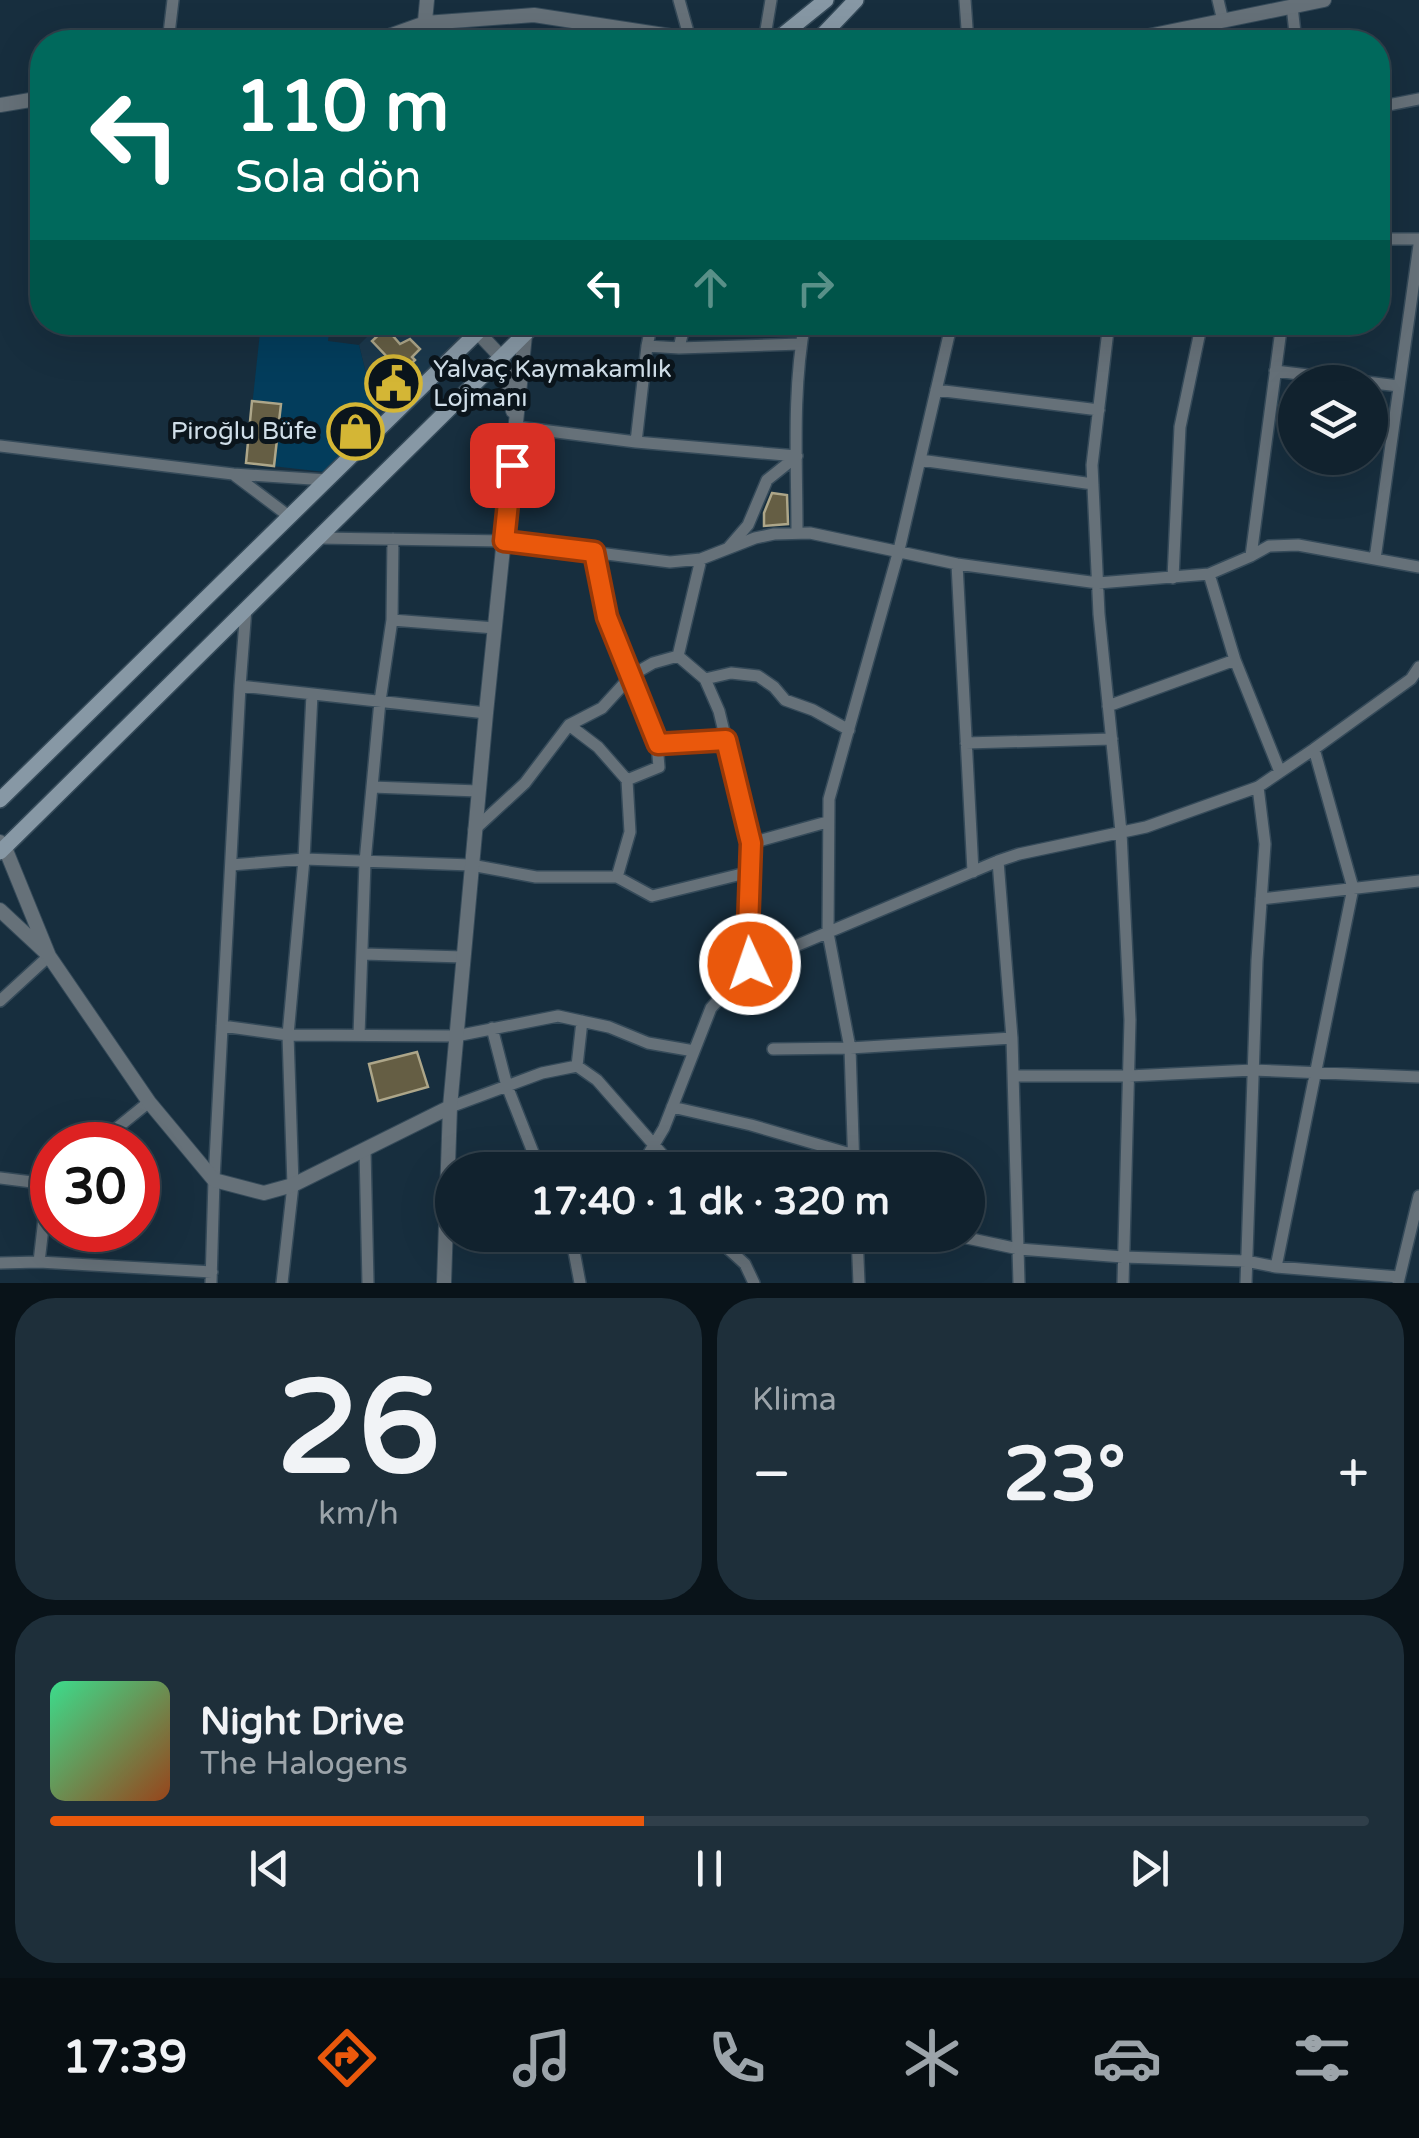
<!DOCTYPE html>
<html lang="tr">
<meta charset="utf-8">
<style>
body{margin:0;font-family:"Varela Round",sans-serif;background:#1e2f3a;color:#f1f3f6;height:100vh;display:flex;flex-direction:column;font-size:38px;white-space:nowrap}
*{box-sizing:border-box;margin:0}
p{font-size:32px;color:#9ca4aa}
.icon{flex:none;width:55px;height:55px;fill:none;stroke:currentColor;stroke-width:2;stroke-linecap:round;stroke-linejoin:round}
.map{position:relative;height:1283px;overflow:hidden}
.side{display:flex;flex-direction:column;gap:15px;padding:15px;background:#091319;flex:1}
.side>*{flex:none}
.banner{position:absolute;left:30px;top:30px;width:1360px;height:305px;border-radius:40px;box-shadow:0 10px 40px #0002,0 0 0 2px #303f4a;background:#00695c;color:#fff;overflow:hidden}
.controls{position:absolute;left:1278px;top:365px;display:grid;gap:20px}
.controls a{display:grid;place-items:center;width:110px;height:110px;border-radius:50%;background:#11222e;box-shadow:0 10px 40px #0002,0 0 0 2px #303f4a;font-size:50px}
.speed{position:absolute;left:30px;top:1122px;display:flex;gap:20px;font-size:50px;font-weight:700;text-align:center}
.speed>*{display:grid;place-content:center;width:130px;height:130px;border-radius:50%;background:#11222e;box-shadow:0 10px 40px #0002,0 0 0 2px #303f4a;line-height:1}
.speed .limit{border:15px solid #d22;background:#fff;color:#111}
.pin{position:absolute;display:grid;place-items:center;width:85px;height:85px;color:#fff;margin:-42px;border-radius:20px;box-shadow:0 5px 15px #0006}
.me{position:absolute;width:110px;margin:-55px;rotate:357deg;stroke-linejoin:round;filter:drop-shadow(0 0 8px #0008)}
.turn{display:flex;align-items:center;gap:35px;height:210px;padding:0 40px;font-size:45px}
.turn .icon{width:130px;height:130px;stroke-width:2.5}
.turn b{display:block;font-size:70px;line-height:85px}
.lanes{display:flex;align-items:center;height:95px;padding:0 40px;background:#0003;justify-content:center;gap:50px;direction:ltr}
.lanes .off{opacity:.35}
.big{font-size:75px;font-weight:700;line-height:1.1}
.side .card{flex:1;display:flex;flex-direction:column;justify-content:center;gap:15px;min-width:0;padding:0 35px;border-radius:40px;background:#1e2f3a}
.side .dial{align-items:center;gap:0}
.dial b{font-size:130px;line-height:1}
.song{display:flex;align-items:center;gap:30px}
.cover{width:120px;height:120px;border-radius:15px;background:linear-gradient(135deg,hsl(150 70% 55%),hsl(20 70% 35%))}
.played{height:10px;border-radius:5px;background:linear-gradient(90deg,#ea580c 45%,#303f4a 45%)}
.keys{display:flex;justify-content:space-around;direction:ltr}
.heat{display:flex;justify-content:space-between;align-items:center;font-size:55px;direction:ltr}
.side .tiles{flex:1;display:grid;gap:15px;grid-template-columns:1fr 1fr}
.card:last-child{grid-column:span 2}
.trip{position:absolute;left:435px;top:1152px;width:550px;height:100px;border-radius:50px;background:#11222e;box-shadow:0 10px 40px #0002,0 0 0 2px #303f4a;font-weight:700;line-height:100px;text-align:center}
.tabs{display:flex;height:160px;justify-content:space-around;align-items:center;background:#070e12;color:#9ca4aa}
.tabs .icon{width:70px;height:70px}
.tabs .on{color:#ea580c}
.tabs b{font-size:45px;color:#f1f3f6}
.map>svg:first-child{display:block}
.built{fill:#1b384c}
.green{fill:#033d5c}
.building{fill:#655e44;stroke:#ada689;stroke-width:2.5}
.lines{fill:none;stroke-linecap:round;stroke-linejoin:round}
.minor-casing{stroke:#354a59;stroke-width:14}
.tertiary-casing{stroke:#354a59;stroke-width:16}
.secondary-casing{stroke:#354a59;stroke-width:18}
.minor{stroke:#667179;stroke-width:11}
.tertiary{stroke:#667179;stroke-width:14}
.secondary{stroke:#8798a5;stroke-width:15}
.route-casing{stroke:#983908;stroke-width:25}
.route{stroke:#ea580c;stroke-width:18}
.labels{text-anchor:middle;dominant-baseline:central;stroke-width:10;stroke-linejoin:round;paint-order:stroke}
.poi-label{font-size:25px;fill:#d0dee8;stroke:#0b151c;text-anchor:start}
</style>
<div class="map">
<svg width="1419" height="1283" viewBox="0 0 1419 1283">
<rect width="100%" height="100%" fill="#172e3e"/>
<path class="built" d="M381,323H463L472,332L378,422L359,345Z"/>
<path class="green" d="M261,323H330L328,341L359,345L378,422L325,472L246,463Z"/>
<path class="building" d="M386,328L400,344L410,339L420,349L412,357L415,360L411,364L414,368L408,374L394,373L390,368V360L372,341Z
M252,401L281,404L274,466L246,463Z
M772,493L787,495L788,524L764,526V513Z
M417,1052L428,1087L378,1101L369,1064Z"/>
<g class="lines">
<defs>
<path id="minor" d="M679,0L690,39
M965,0L968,42
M1218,0L1223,21
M1292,6L1296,42
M168,42L173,0
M764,42L771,0
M1378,107L1419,99
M1378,239H1419
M623,322L651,327L647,346
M1109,322L1092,465L1099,614L1121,832L1130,1020L1123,1283
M679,348L685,322
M1275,371L1399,386
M936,390L1099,410
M517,427L636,442L797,456
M636,442L647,346L679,348L801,344
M0,446L233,474
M920,460L1093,484
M290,517L233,474L327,480
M797,533C797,464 792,391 805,322
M319,538L504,541L670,562L701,559L755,538L774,534L810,533L957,564L1098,583L1209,574L1251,556L1269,546L1298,545L1419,567
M729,547L748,525L767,480L797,456
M594,552L607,617L657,744L659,767L627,780
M1251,556L1282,322
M1375,559L1419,245
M957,564L973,872
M1209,574L1235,660L1280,772
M1173,578L1180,427L1202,322
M392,620L495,628
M678,656L705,679L719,711L751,843L748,928L750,965
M705,679L731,673L758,676L774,687L785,700L813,710L849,730
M240,686L486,713
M1108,706L1235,660
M569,725L598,747L627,780L630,832L617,877
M966,743L1112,739
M657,744L726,740
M372,787L478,791
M474,830L525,783L569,725L602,708L632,675L653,663L678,656L701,559
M751,843L827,822
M998,861L1012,1038L1019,1283
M231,865L304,859L471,865L536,877H617L652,896L750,872
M1261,899L1419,881
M363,954L463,957
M0,1001L49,956
M222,1026L288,1035L456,1036L558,1016L609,1027L648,1043L694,1051
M492,1028L507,1086L540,1170
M359,1035L365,862L380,701L392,620L393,539
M773,1049L850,1048L1012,1038
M577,1066L582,1021
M1013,1076H1129L1253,1070L1419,1077
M450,1107L542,1073L577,1066L597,1080L676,1170
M672,1107L751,1125L854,1155
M96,1145L149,1102
M365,1150L368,1283
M639,1170L664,1128L711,1008L750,965L998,861L1019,854L1146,827L1258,787L1314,749L1411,679L1419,667
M854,1170L850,1048L828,933L829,799L899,550L952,322
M0,1178L48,1184L52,1180
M571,1235L580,1283
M713,1235L745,1264L754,1283
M857,1235L859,1283
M953,1235L1019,1249L1123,1257L1246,1261L1276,1267L1399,1277
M39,1262L48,1184
M0,1263L39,1262L212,1272
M1276,1267L1353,888L1314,749
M211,1283L214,1180L240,686L246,608
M282,1283L293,1185L288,1035L304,859L312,694
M1246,1283L1257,960L1265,844L1258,787
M1398,1283L1419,1196"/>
<path id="tertiary" d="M372,42L425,23L534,15L690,39
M423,42L427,0
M695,42L690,39L745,42
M1119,42L1324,0
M0,105L42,98
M468,322L502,358L513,411
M0,842L5,848L49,956L149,1102L214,1180L264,1193L293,1185L450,1107
M0,910L45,952
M444,1283L450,1107L486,713L525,335L512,322"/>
<path id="secondary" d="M774,42L826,0
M816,42L856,0
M0,800L488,322
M0,852L537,322"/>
</defs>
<use href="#minor" class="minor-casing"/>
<use href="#tertiary" class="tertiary-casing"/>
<use href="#secondary" class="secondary-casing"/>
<use href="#minor" class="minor"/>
<use href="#tertiary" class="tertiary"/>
<use href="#secondary" class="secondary"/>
</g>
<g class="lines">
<defs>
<path id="route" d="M512,465L504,541L594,552L607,617L658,744L726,740L751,843L748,928L750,964"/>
</defs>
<use href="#route" class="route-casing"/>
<use href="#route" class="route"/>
</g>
<defs>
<symbol id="civic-ring" viewBox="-11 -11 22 22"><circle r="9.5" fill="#0b151c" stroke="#d4b635" stroke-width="1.5"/><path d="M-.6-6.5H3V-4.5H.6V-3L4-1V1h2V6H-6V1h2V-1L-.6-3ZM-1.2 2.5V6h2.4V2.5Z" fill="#d4b635"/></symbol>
<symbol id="shop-ring" viewBox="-11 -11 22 22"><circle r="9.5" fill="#0b151c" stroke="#d4b635" stroke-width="1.5"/><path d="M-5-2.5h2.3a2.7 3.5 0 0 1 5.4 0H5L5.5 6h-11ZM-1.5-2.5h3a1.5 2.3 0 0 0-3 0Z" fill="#d4b635"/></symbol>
</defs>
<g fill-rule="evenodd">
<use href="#civic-ring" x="362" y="352" width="63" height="63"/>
<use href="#shop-ring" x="324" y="400" width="63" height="63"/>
</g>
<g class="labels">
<g class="poi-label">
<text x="433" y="369">Yalvaç Kaymakamlık<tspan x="433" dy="29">Lojmanı</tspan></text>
<text x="317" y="431" text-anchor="end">Piroğlu Büfe</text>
</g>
</g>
</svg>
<div class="controls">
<a><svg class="icon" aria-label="layers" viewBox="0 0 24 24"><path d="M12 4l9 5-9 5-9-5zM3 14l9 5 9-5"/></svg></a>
</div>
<div class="speed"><div class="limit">30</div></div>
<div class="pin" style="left:512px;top:465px;background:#d93025"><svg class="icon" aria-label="arrive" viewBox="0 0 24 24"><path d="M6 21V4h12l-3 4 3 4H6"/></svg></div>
<svg class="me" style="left:750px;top:964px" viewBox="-20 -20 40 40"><circle r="17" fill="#ea580c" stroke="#fff" stroke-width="3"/><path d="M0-11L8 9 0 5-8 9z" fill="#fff"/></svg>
<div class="trip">17:40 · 1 dk · 320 m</div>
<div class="banner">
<div class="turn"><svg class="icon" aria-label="left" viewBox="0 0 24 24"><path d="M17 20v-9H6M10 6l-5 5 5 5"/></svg><div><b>110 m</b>Sola dön</div></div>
<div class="lanes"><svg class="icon" aria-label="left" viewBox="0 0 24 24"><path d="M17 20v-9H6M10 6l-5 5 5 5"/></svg><svg class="icon off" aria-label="ahead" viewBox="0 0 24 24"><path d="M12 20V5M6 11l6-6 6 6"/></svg><svg class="icon off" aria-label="right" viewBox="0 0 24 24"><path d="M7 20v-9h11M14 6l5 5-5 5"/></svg></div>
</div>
</div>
<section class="side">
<div class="tiles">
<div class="card dial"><b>26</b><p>km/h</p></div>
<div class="card"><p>Klima</p>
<div class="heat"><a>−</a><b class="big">23°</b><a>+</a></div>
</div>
<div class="card">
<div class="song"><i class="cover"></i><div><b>Night Drive</b><p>The Halogens</p></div></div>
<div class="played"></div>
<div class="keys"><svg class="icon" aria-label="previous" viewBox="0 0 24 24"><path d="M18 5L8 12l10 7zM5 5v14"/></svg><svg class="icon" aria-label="pause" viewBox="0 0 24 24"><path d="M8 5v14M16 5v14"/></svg><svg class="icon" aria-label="next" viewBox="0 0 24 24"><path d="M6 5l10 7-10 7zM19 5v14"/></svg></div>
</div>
</div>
</section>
<nav class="tabs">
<b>17:39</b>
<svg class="icon on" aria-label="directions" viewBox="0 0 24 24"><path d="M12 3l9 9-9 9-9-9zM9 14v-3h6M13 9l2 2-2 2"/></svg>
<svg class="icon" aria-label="music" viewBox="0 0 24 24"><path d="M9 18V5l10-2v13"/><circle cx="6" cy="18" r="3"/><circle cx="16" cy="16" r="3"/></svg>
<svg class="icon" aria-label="phone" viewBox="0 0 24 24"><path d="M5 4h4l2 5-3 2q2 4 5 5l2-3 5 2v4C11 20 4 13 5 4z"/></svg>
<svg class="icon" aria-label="climate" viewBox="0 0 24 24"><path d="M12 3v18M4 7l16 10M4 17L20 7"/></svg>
<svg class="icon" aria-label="car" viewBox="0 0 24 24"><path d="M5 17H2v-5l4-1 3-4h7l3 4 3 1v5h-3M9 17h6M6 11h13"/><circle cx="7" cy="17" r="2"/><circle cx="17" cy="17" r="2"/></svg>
<svg class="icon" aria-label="filters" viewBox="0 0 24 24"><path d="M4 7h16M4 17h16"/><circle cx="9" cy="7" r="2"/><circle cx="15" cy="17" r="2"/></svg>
</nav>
